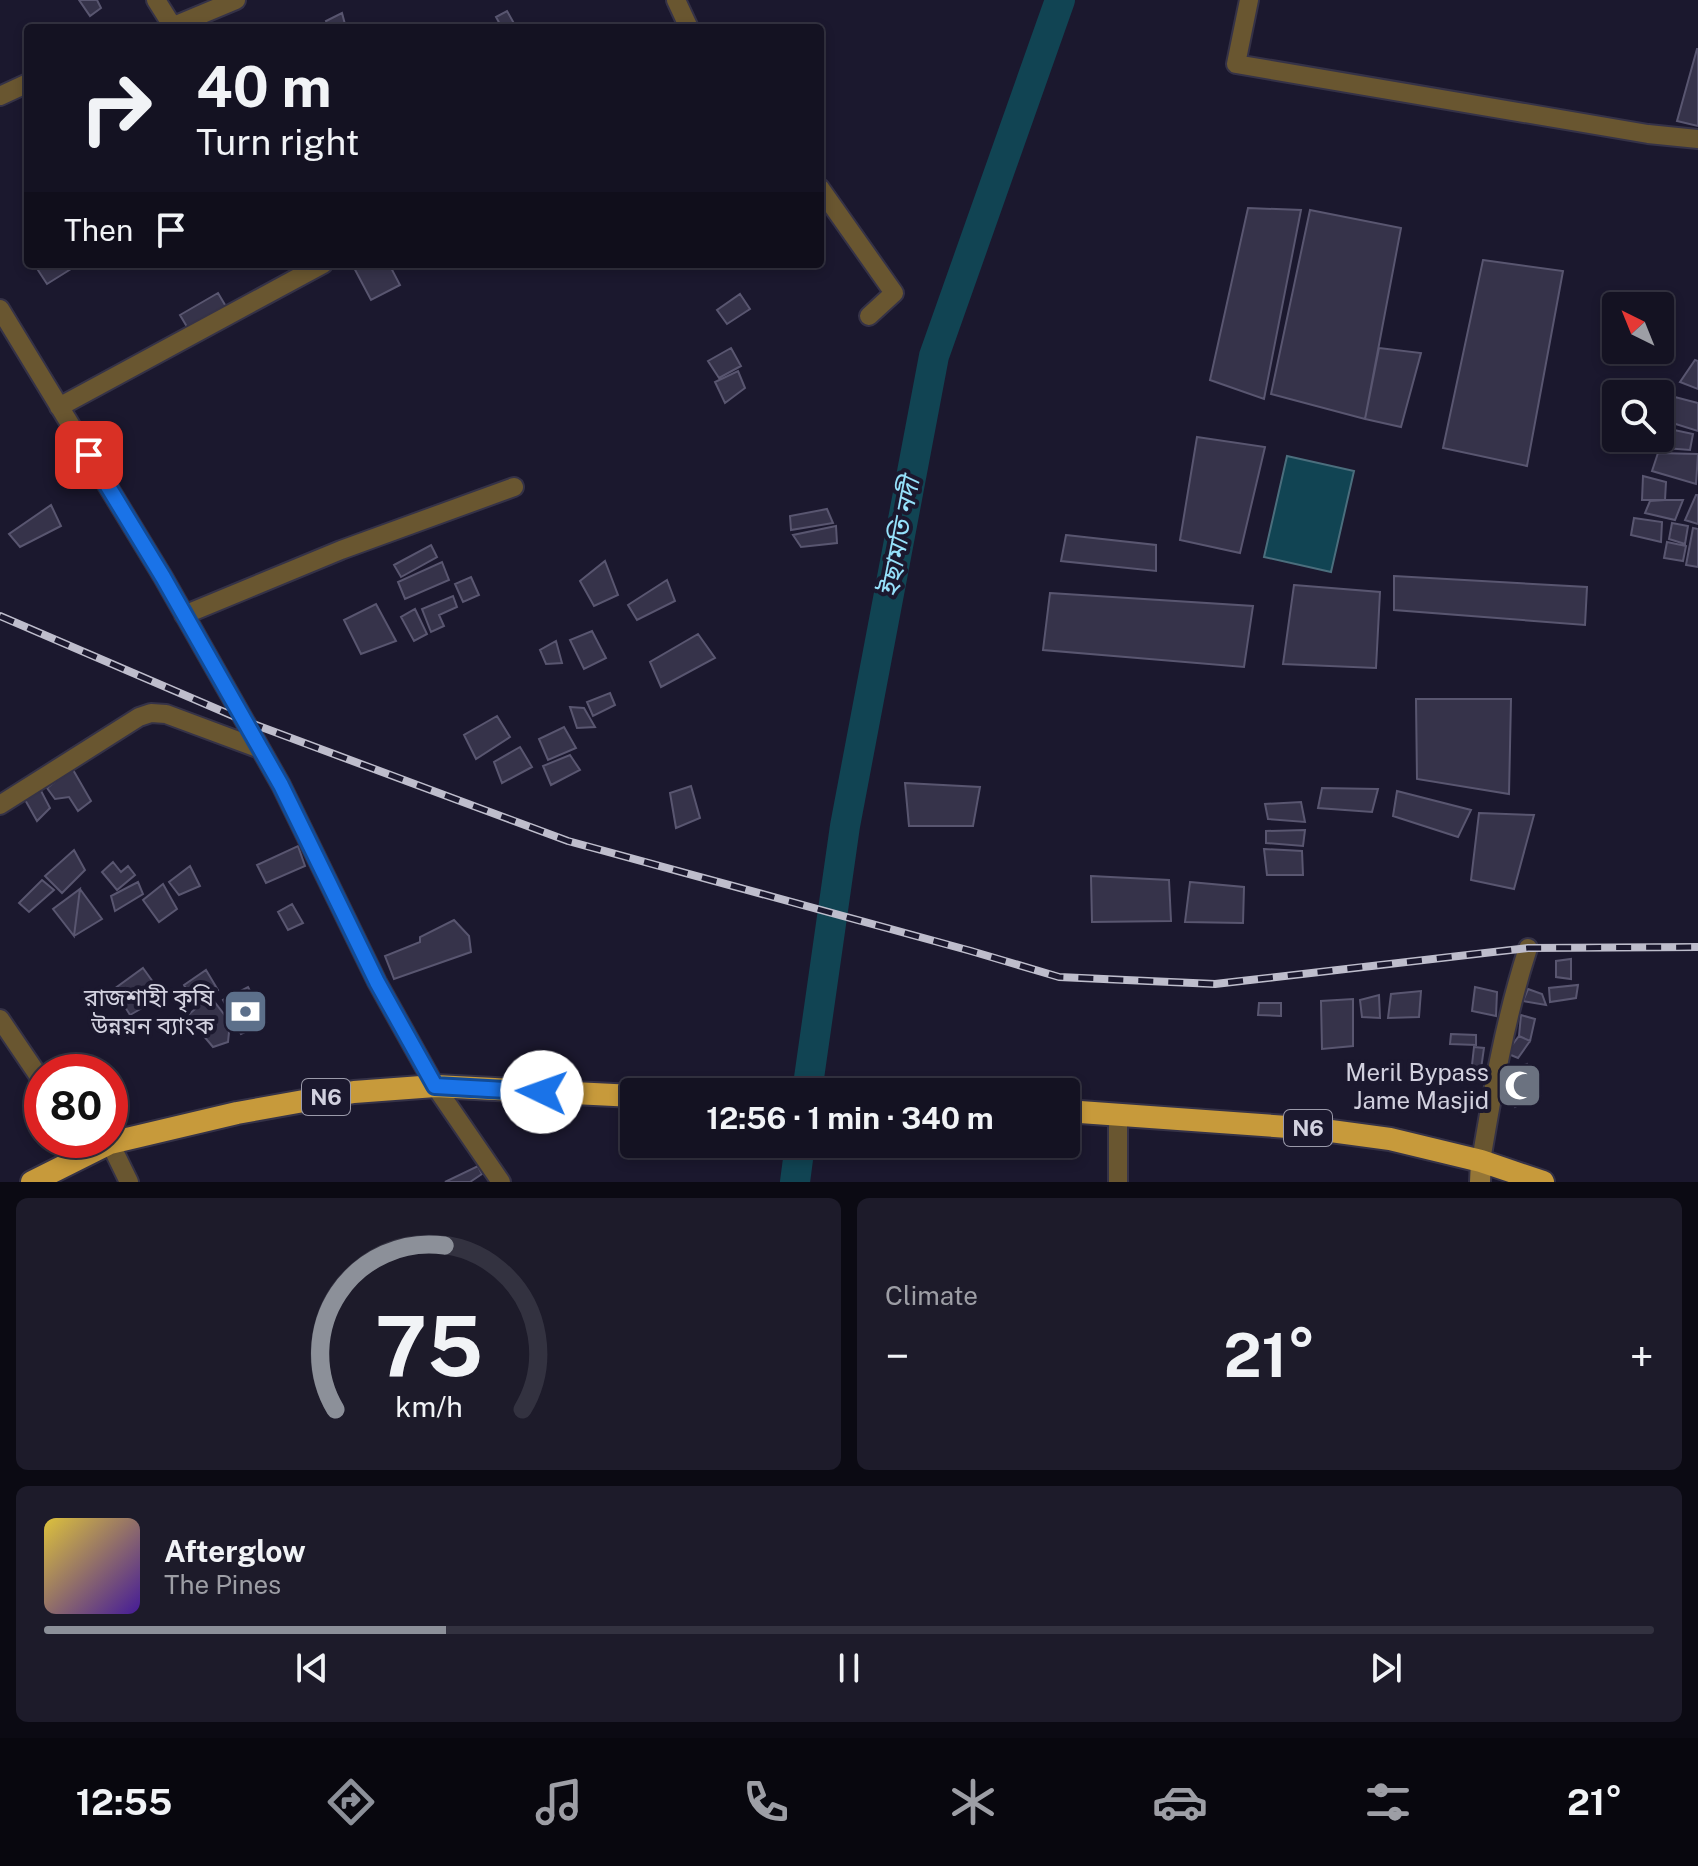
<!DOCTYPE html>
<meta charset="utf-8">
<style>
body{margin:0;font-family:"Public Sans","Noto Sans Bengali",sans-serif;background:#1d1b2a;color:#f1f3f6;height:100vh;display:flex;flex-direction:column;font-size:30px;white-space:nowrap}
*{box-sizing:border-box;margin:0}
p{font-size:26px;color:#9d9ea5}
.icon{flex:none;width:44px;height:44px;fill:none;stroke:currentColor;stroke-width:2;stroke-linecap:round;stroke-linejoin:round}
.map{position:relative;height:1182px;overflow:hidden}
.drawer{display:flex;flex-direction:column;gap:16px;padding:16px;background:#0b0a13;flex:1}
.drawer>*{flex:none}
.guide{position:absolute;left:24px;top:24px;width:800px;height:244px;border-radius:8px;box-shadow:0 4px 12px #0003,0 0 0 2px #333240;background:#141222;color:#f1f3f6;overflow:hidden}
.needle{width:52px;rotate:317deg}
.controls{position:absolute;left:1602px;top:292px;display:grid;gap:16px}
.controls a{display:grid;place-items:center;width:72px;height:72px;border-radius:8px;background:#141222;box-shadow:0 4px 12px #0003,0 0 0 2px #333240;font-size:40px}
.speed{position:absolute;left:24px;top:1054px;display:flex;gap:16px;font-size:40px;font-weight:700;text-align:center}
.speed>*{display:grid;place-content:center;width:104px;height:104px;border-radius:50%;background:#141222;box-shadow:0 4px 12px #0003,0 0 0 2px #333240;line-height:1}
.speed .limit{border:12px solid #d22;background:#fff;color:#111}
.pin{position:absolute;display:grid;place-items:center;width:68px;height:68px;color:#fff;margin:-34px;border-radius:16px;box-shadow:0 4px 12px #0006}
.me{position:absolute;width:88px;margin:-44px;rotate:273deg;stroke-linejoin:round;filter:drop-shadow(0 0 6px #0008)}
.turn{display:flex;align-items:center;gap:28px;height:168px;padding:0 40px;font-size:36px}
.turn .icon{width:104px;height:104px;stroke-width:2.5}
.turn b{display:block;font-size:56px;line-height:68px}
.then{display:flex;align-items:center;height:76px;padding:0 40px;background:#0003;gap:16px;font-size:30px}
.big{font-size:60px;font-weight:700;line-height:1.1}
.drawer .widget{flex:1;display:flex;flex-direction:column;justify-content:center;gap:12px;min-width:0;padding:0 28px;border-radius:12px;background:#1d1b2a}
.drawer .dial{align-items:center;gap:0}
.dial svg{height:208px;overflow:visible;fill:none;stroke:#333240;stroke-width:7;stroke-linecap:round;text-anchor:middle}
.dial text{fill:#f1f3f6;stroke:none}
.song{display:flex;align-items:center;gap:24px}
.cover{width:96px;height:96px;border-radius:12px;background:linear-gradient(135deg,hsl(50 70% 55%),hsl(260 70% 35%))}
.played{height:8px;border-radius:4px;background:linear-gradient(90deg,#8c9099 25%,#333240 25%)}
.keys{display:flex;justify-content:space-around;direction:ltr}
.heat{display:flex;justify-content:space-between;align-items:center;font-size:44px;direction:ltr}
.drawer .tiles{flex:1;display:grid;gap:16px;grid-template-columns:1fr 1fr}
.widget:last-child{grid-column:span 2}
.trip{position:absolute;left:620px;top:1078px;width:460px;height:80px;border-radius:8px;background:#141222;box-shadow:0 4px 12px #0003,0 0 0 2px #333240;font-weight:700;line-height:80px;text-align:center}
.tabs{display:flex;height:128px;justify-content:space-around;align-items:center;background:#08070e;color:#9d9ea5}
.tabs .icon{width:56px;height:56px}
.tabs .current{color:#8c9099}
.tabs b{font-size:36px;color:#f1f3f6}
.map>svg:first-child{display:block}
.water{fill:#114453;stroke:#4b6e7d;stroke-width:2}
.lines{fill:none;stroke-linecap:round;stroke-linejoin:round}
.river{stroke:#114453;stroke-width:30}
.building{fill:#36334a;stroke:#595670;stroke-width:2}
.minor-casing{stroke:#353247;stroke-width:22}
.secondary-casing{stroke:#353247;stroke-width:24}
.trunk-casing{stroke:#353247;stroke-width:26}
.minor{stroke:#695630;stroke-width:18}
.secondary{stroke:#957637;stroke-width:20}
.trunk{stroke:#c79a3b;stroke-width:22}
.rail-casing{stroke:#bebdcc;stroke-width:8}
.rail{stroke:#1b182e;stroke-width:5;stroke-dasharray:15;stroke-linecap:butt}
.route-casing{stroke:#114b97;stroke-width:20}
.route{stroke:#1a73e8;stroke-width:14}
.labels{text-anchor:middle;dominant-baseline:central;stroke-width:8;stroke-linejoin:round;paint-order:stroke}
.shield{fill:#1b182e;stroke:#9b9aaa;stroke-width:2}
.shield-label{font-size:22px;font-weight:bold;fill:#d2d1df}
.poi-label{font-size:24px;fill:#d2d1df;stroke:#1b182e;text-anchor:end}
.water-label{font-size:26px;font-style:italic;fill:#96e1fb;stroke:#1b182e}
</style>
<div class="map">
<svg width="1698" height="1182" viewBox="0 0 1698 1182">
<rect width="100%" height="100%" fill="#1b182e"/>
<path class="water" d="M1287,456L1354,471L1331,572L1264,557Z"/>
<g class="lines">
<path class="river" d="M807,1092L845,826L934,356L1060,0
M795,1182L800,1144"/>
</g>
<path class="building" d="M79,0H97L101,8L90,16Z
M507,11L516,27L514,28H502L496,17Z
M342,13L346,28H329L326,21Z
M1697,49H1698V126L1677,121Z
M1248,208L1301,210L1264,399L1210,380Z
M1310,210L1401,228L1365,419L1271,394Z
M1483,260L1563,271L1527,466L1443,448Z
M34,264H68L71,269L47,284Z
M352,264H389L400,285L371,300Z
M218,293L228,310L190,332L180,315Z
M740,294L750,309L727,324L717,310Z
M731,348L741,366L719,378L708,361Z
M1379,348L1421,353L1401,427L1365,419Z
M1695,360L1698,361V389L1680,382Z
M738,371L745,388L725,403L715,382Z
M1671,396L1698,403V431L1663,420Z
M1660,427L1693,434L1690,450L1652,447L1654,438H1660Z
M1197,437L1265,447L1240,553L1180,540Z
M1658,453L1698,454L1696,484L1652,471Z
M1643,476L1666,482L1665,500H1642Z
M1696,495H1698V524L1685,520Z
M1665,500H1683L1675,520L1645,513L1650,501Z
M51,505L61,526L20,547L9,534Z
M827,509L833,523L791,530L790,516Z
M1634,518L1662,522L1661,542L1631,535Z
M1672,523L1688,526L1685,544L1669,539Z
M836,526L837,543L801,547L793,535Z
M1693,528L1698,529V567L1686,565Z
M1066,535L1156,545V571L1061,561Z
M1667,542L1686,546L1683,561L1664,558Z
M431,545L437,557L401,577L394,565Z
M605,561L618,595L594,606L580,581Z
M442,562L449,580L405,599L398,582Z
M1394,576L1587,587L1585,625L1394,610Z
M471,577L479,595L463,602L455,584Z
M667,580L675,601L637,620L628,605Z
M1294,585L1380,592L1376,668L1283,664Z
M1050,593L1253,606L1244,667L1043,650Z
M453,596L457,607L439,615L444,626L431,632L422,609Z
M376,604L396,641L361,654L344,620Z
M415,609L427,634L414,641L401,617Z
M592,631L606,658L584,669L570,640Z
M698,634L715,658L661,687L650,662Z
M556,641L562,663L546,664L540,650Z
M610,693L615,705L593,716L587,702Z
M1416,699H1511L1509,794L1417,779Z
M570,707L584,708L595,727L577,728Z
M497,716L510,737L476,759L464,735Z
M564,727L576,748L548,760L539,739Z
M520,747L532,767L502,783L494,762Z
M570,755L580,770L551,785L543,766Z
M72,768L91,801L78,811L69,797L55,799L47,788Z
M905,783L980,787L973,826H909Z
M38,785L50,808L37,821L24,798Z
M691,786L700,818L676,828L670,793Z
M1322,788L1378,789L1372,812L1318,808Z
M1397,791L1471,810L1458,837L1393,816Z
M1301,802L1305,822L1268,819L1265,804Z
M1479,813L1534,815L1514,889L1471,880Z
M1305,830L1303,846L1266,843V831Z
M298,846L305,866L266,883L257,865Z
M1264,849L1302,851L1303,875H1267Z
M74,850L85,870L62,893L45,876Z
M113,862L121,872L128,866L135,875L117,890L102,872Z
M190,866L200,886L179,895L169,882Z
M1091,876L1169,880L1171,921L1092,922Z
M42,880L54,890L29,912L19,903Z
M138,882L143,894L115,911L111,896Z
M1190,882L1244,887L1243,923L1185,922Z
M163,884L177,909L159,922L143,900Z
M80,889L102,919L74,936L53,909Z
M80,889L74,936L53,909Z
M292,904L303,923L288,930L278,912Z
M454,920L469,936L471,952L394,979L385,956L420,942V937Z
M1571,959V979L1556,977V961Z
M143,968L163,996L130,1015L114,989Z
M206,970L218,990L194,1003L184,985Z
M1578,985L1576,998L1550,1002L1549,988Z
M248,987L266,1022L241,1034L223,1000Z
M1475,987L1497,992L1496,1016L1472,1011Z
M1528,989L1542,994L1546,1005L1523,1001Z
M1421,991L1419,1017L1388,1018L1391,994Z
M1379,995L1380,1018L1362,1017L1360,1000Z
M210,996L230,1022L228,1042L213,1047L187,1016Z
M1353,999V1046L1322,1049L1321,1001Z
M1259,1003H1281V1016L1258,1015Z
M1521,1015L1535,1019L1530,1041L1519,1036Z
M1451,1034L1476,1035V1045L1450,1044Z
M1519,1036L1530,1041L1518,1058L1506,1053Z
M1474,1047L1484,1048L1480,1076L1471,1074Z
M1527,1064L1540,1095L1515,1107L1498,1076Z
M478,1166L482,1174L470,1182H445Z"/>
<g class="lines">
<defs>
<path id="minor" d="M156,0L173,27
M676,0L689,28
M1249,0L1236,64L1648,134L1698,139
M169,28L236,0
M0,96L28,83
M820,188L894,293L869,316
M0,309L163,577L281,785L377,982L435,1086L501,1182
M59,407L323,264
M184,615L341,550L514,487
M0,805L139,717L151,713L166,714L260,749
M0,1019L42,1081
M79,1140L88,1154
M110,1143L129,1182
M1481,1161C1493,1089 1505,1019 1528,948
M1118,1182V1114"/>
<path id="secondary" d="M1480,1182L1481,1161"/>
<path id="trunk" d="M1066,1111L1316,1129L1390,1139L1481,1161L1543,1182
M32,1182L110,1143L237,1113L354,1092L435,1086L634,1096"/>
</defs>
<use href="#minor" class="minor-casing"/>
<use href="#secondary" class="secondary-casing"/>
<use href="#trunk" class="trunk-casing"/>
<use href="#minor" class="minor"/>
<use href="#secondary" class="secondary"/>
<use href="#trunk" class="trunk"/>
<defs>
<path id="rail" d="M0,616L245,721L568,841L971,951L1059,977L1215,984L1528,948L1698,947"/>
</defs>
<use href="#rail" class="rail-casing"/>
<use href="#rail" class="rail"/>
</g>
<g class="lines">
<defs>
<path id="route" d="M89,455L163,577L281,785L377,982L435,1086L542,1092"/>
</defs>
<use href="#route" class="route-casing"/>
<use href="#route" class="route"/>
</g>
<defs>
<symbol id="bank-square" viewBox="-11 -11 22 22"><rect x="-9" y="-9" width="18" height="18" rx="4" fill="#5c6f8a" stroke="#1b182e"/><path d="M-6-4H6V4H-6ZM0-2.3a2.3 2.3 0 1 0 0 4.6a2.3 2.3 0 1 0 0-4.6Z" fill="#fff"/></symbol>
<symbol id="mosque-square" viewBox="-11 -11 22 22"><rect x="-9" y="-9" width="18" height="18" rx="4" fill="#6b7280" stroke="#1b182e"/><path d="M3.5-4.9A6 6 0 1 0 3.5 4.9A5 5 0 1 1 3.5-4.9Z" fill="#fff"/></symbol>
</defs>
<g fill-rule="evenodd">
<use href="#bank-square" x="220" y="986" width="51" height="51"/>
<use href="#mosque-square" x="1494" y="1060" width="51" height="51"/>
</g>
<g class="labels">
<g class="shield">
<rect x="302" y="1079" width="48" height="36" rx="6"/>
<rect x="1284" y="1110" width="48" height="36" rx="6"/>
</g>
<g class="shield-label">
<text x="326" y="1097">N6</text>
<text x="1308" y="1128">N6</text>
</g>
<g class="poi-label">
<text x="214" y="997">রাজশাহী কৃষি<tspan x="214" dy="28">উন্নয়ন ব্যাংক</tspan></text>
<text x="1489" y="1072">Meril Bypass<tspan x="1489" dy="28">Jame Masjid</tspan></text>
</g>
<g class="water-label">
<text transform="translate(899 537) rotate(-79)">ইছামতি নদী</text>
</g>
</g>
</svg>
<div class="controls">
<a><svg class="needle" viewBox="-14 -14 28 28"><path d="M0-13l5 13h-10z" fill="#e53935"/><path d="M0 13l5-13h-10z" fill="#9d9ea5"/></svg></a>
<a><svg class="icon" aria-label="search" viewBox="0 0 24 24"><circle cx="10" cy="10" r="6"/><path d="M15 15l6 6"/></svg></a>
</div>
<div class="speed"><div class="limit">80</div></div>
<div class="pin" style="left:89px;top:455px;background:#d93025"><svg class="icon" aria-label="arrive" viewBox="0 0 24 24"><path d="M6 21V4h12l-3 4 3 4H6"/></svg></div>
<svg class="me" style="left:542px;top:1092px" viewBox="-20 -20 40 40"><circle r="19" fill="#fff"/><path d="M0-13L10 11 0 6-10 11z" fill="#1a73e8"/></svg>
<div class="trip">12:56 · 1 min · 340 m</div>
<div class="guide">
<div class="turn"><svg class="icon" aria-label="right" viewBox="0 0 24 24"><path d="M7 20v-9h11M14 6l5 5-5 5"/></svg><div><b>40 m</b>Turn right</div></div>
<div class="then">Then<svg class="icon" aria-label="arrive" viewBox="0 0 24 24"><path d="M6 21V4h12l-3 4 3 4H6"/></svg></div>
</div>
</div>
<section class="drawer">
<div class="tiles">
<div class="widget dial"><svg viewBox="0 0 100 80">
<path d="M14 69A42 42 0 1 1 86 69"/>
<path d="M14 69A42 42 0 0 1 56 6" stroke="#8c9099"/>
<text x="50" y="56" font-size="32" font-weight="700">75</text>
<text x="50" y="72" font-size="11">km/h</text>
</svg></div>
<div class="widget"><p>Climate</p>
<div class="heat"><a>−</a><b class="big">21°</b><a>+</a></div>
</div>
<div class="widget">
<div class="song"><i class="cover"></i><div><b>Afterglow</b><p>The Pines</p></div></div>
<div class="played"></div>
<div class="keys"><svg class="icon" aria-label="previous" viewBox="0 0 24 24"><path d="M18 5L8 12l10 7zM5 5v14"/></svg><svg class="icon" aria-label="pause" viewBox="0 0 24 24"><path d="M8 5v14M16 5v14"/></svg><svg class="icon" aria-label="next" viewBox="0 0 24 24"><path d="M6 5l10 7-10 7zM19 5v14"/></svg></div>
</div>
</div>
</section>
<nav class="tabs">
<b>12:55</b>
<svg class="icon current" aria-label="directions" viewBox="0 0 24 24"><path d="M12 3l9 9-9 9-9-9zM9 14v-3h6M13 9l2 2-2 2"/></svg>
<svg class="icon" aria-label="music" viewBox="0 0 24 24"><path d="M9 18V5l10-2v13"/><circle cx="6" cy="18" r="3"/><circle cx="16" cy="16" r="3"/></svg>
<svg class="icon" aria-label="phone" viewBox="0 0 24 24"><path d="M5 4h4l2 5-3 2q2 4 5 5l2-3 5 2v4C11 20 4 13 5 4z"/></svg>
<svg class="icon" aria-label="climate" viewBox="0 0 24 24"><path d="M12 3v18M4 7l16 10M4 17L20 7"/></svg>
<svg class="icon" aria-label="car" viewBox="0 0 24 24"><path d="M5 17H2v-5l4-1 3-4h7l3 4 3 1v5h-3M9 17h6M6 11h13"/><circle cx="7" cy="17" r="2"/><circle cx="17" cy="17" r="2"/></svg>
<svg class="icon" aria-label="filters" viewBox="0 0 24 24"><path d="M4 7h16M4 17h16"/><circle cx="9" cy="7" r="2"/><circle cx="15" cy="17" r="2"/></svg>
<b>21°</b>
</nav>
